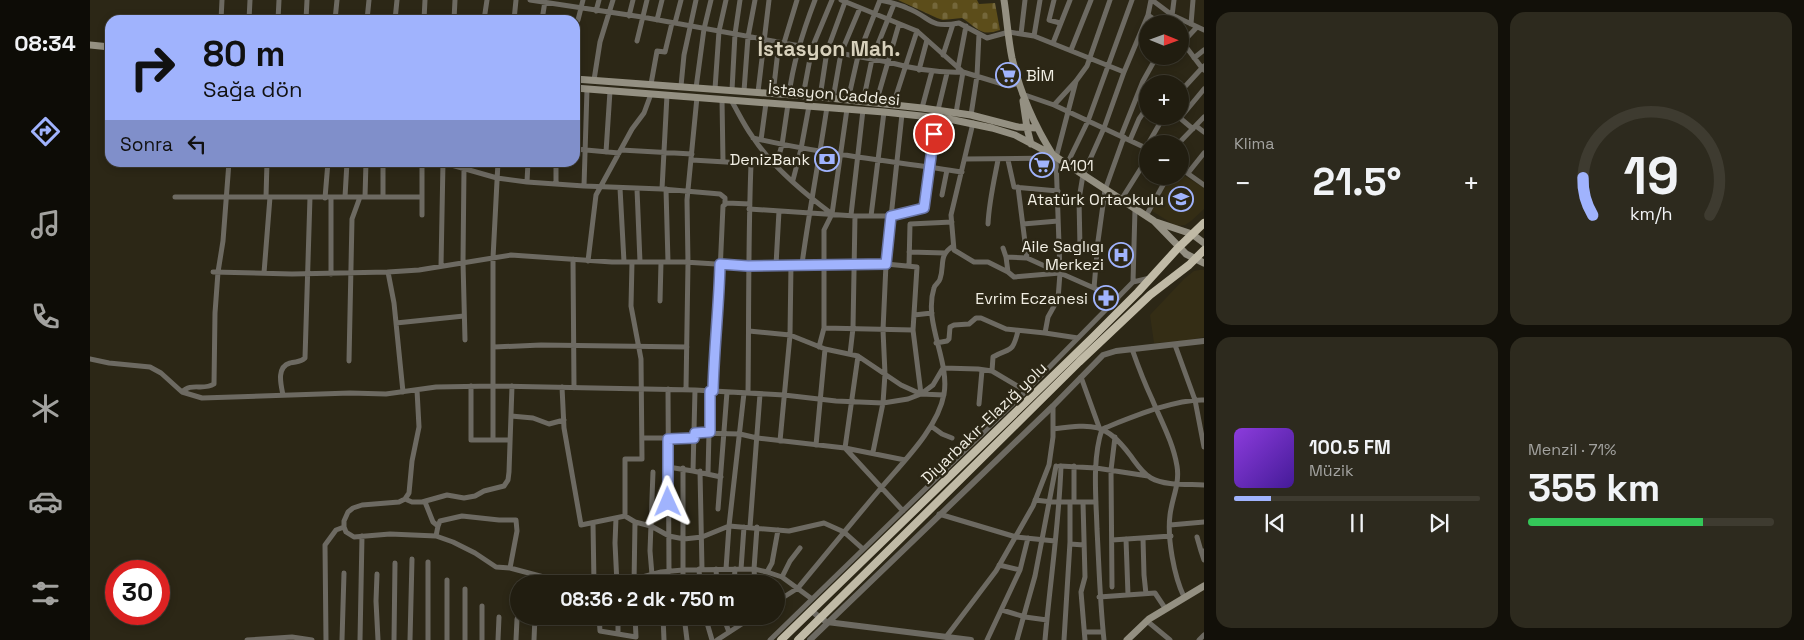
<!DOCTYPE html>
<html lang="tr">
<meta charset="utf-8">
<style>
body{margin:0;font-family:"Space Grotesk",sans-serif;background:#2d2a1e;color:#f1f3f6;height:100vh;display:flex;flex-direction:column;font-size:19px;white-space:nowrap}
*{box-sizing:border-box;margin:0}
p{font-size:16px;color:#a2a29f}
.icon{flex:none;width:28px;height:28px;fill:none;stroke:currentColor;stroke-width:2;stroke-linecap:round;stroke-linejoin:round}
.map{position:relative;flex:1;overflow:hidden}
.details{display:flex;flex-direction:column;gap:12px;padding:12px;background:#121009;width:600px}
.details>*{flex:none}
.hud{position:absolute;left:15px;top:15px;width:475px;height:152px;border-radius:15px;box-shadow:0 2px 8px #0003,0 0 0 1px #3e3b30;background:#a0b3fd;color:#111;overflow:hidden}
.needle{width:32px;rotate:91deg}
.controls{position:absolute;left:1049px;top:15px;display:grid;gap:10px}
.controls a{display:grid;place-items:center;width:50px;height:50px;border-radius:50%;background:#211d10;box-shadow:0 2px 8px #0003,0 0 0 1px #3e3b30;font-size:25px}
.speed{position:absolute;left:15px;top:560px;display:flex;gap:10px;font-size:25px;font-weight:700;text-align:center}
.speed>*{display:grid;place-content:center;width:65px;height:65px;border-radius:50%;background:#211d10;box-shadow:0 2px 8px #0003,0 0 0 1px #3e3b30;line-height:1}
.speed .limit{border:8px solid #d22;background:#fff;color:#111}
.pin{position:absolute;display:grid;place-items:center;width:42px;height:42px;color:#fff;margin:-21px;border:2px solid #fff;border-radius:50%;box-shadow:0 1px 5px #0007}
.me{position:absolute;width:55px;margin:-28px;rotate:359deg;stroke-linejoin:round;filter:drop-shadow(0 0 4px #0008)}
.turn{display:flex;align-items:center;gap:18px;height:105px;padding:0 15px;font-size:22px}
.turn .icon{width:65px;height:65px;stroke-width:2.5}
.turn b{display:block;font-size:35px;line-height:42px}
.then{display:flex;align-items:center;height:48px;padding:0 15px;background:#0003;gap:10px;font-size:19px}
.big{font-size:38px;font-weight:800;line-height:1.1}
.details .card{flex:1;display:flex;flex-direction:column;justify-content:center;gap:8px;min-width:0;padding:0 18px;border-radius:15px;background:#2d2a1e}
.details .dial{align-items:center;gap:0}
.dial svg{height:130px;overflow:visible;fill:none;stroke:#3e3b30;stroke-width:7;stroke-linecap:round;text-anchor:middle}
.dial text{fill:#f1f3f6;stroke:none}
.song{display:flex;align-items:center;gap:15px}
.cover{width:60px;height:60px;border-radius:8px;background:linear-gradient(135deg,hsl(270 70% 55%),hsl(260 70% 35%))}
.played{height:5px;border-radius:2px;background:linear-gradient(90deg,#a0b3fd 15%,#3e3b30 15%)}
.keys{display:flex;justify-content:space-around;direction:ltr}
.heat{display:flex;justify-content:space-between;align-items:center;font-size:28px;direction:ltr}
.charge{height:8px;border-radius:4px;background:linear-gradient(90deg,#34c759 71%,#3e3b30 0)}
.details .tiles{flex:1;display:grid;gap:12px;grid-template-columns:repeat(2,1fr)}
.trip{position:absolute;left:420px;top:575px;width:275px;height:50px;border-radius:25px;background:#211d10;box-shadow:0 2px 8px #0003,0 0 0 1px #3e3b30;font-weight:800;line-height:50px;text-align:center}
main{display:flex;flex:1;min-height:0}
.tabs{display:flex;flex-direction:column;width:90px;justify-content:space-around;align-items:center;background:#0d0c06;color:#a2a29f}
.tabs .icon{width:35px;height:35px}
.tabs .current{color:#a0b3fd}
.tabs b{font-size:22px;color:#f1f3f6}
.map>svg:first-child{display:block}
.built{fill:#342d15}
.cemetery{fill:url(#cemetery-stones)}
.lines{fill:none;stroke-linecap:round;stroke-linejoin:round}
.minor{stroke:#6d6a62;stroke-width:5}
.tertiary{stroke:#6d6a62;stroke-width:6}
.secondary{stroke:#949082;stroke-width:7}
.trunk{stroke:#c0baa6;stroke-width:8}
.route-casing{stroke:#6874a4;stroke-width:12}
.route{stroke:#a0b3fd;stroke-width:9}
.labels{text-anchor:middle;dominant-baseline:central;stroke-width:5;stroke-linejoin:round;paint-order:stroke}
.poi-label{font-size:16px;fill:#f1eee3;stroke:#2c2716;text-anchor:end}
.street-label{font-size:16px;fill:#f1eee3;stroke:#2c2716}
.district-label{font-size:21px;font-weight:bold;fill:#d8d1bc;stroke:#2c2716}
</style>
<main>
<nav class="tabs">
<b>08:34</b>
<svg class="icon current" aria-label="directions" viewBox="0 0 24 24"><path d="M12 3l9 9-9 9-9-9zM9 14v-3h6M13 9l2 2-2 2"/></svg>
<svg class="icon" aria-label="music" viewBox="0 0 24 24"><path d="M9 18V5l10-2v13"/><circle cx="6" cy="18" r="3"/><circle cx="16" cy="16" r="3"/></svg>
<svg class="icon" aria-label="phone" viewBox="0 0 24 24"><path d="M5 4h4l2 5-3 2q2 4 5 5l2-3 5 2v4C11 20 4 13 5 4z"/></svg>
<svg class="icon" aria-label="climate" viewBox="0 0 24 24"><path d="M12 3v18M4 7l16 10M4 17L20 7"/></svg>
<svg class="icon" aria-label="car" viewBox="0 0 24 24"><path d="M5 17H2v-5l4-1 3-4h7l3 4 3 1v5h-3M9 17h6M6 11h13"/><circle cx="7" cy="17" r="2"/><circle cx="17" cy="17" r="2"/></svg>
<svg class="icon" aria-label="filters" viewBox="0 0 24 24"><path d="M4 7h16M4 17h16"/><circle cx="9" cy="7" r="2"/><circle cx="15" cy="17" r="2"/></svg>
</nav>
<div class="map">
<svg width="1114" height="640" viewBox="0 0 1114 640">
<defs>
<pattern id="cemetery-stones" width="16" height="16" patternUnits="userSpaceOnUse" patternTransform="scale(1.25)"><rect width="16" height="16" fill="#5c4d1a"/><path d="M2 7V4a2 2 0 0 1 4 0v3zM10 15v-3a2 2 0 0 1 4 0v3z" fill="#74673b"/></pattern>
</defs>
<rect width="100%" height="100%" fill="#2c2716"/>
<path class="built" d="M1090,173L1114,188V209L1101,221L1095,225L1086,226L1062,211L1081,176H1090Z
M1109,270H1114V337L1094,341L1064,343L1060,315L1094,279L1104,271Z"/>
<path class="cemetery" d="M808,0H887L889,4L905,3L910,30C890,37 888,28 872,18L853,20L847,18Z"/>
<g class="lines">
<path class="minor" d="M440,0L552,17L798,62C823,69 847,73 873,72L866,113
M751,0L827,31L873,72L919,86L929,83
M790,0C799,2 809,4 817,8C841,17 838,29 869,23L897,38L919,32L944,36L1034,72
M964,0L959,20L970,23
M1061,0L1058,15L1071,24
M1062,0L1082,15L1114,30
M506,11L509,0
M539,16L543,0
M131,20L132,0
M159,20L160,0
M188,20L189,0
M216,20L217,0
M245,20L247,0
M277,20L279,0
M305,20L307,0
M334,20L335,0
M364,20L365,0
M394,20L397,0
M424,20L426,0
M452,20L455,1
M567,20L572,0
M585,23L591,0
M1081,24L1084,0
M1101,24L1103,0
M485,25L488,20L493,0
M931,34L935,0
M944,36L950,0
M1090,39L1112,68L1114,66
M547,41L557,0
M1093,42L1107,27
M694,43L707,0
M963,43L980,0
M981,50L1001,0
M853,55L863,24
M1104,58L1114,50
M868,68L876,26
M829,70L837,40
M504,80L510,42L523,0
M986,81L966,158L970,273L1004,288
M561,84L567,51L575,52L582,23
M591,86L594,55L606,0
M606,88L614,29L621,0
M625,89L629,31L636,0
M642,90L645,34L650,0
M654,91L658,37L665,0
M668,92L679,0
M1090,92L1112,68L1114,70
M683,94L689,42
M932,94L964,105L1058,149
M699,95C703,62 713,31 725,0
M713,96L722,48L742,0
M730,97L737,51L755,2
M632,99L633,162
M743,99L751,53L770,8
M641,100C648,112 654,125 662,136C680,164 715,194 742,214
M758,100L768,56L790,0
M773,102L782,59L804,4
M786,103L809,24
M803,105L827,31
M964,105L986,81L997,66L1020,0
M832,108L842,71
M848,110L857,73
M881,115L887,76L889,34
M883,123L861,215L864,250L884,262H898L918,272L924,277L970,273
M1106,126L1114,132
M1103,129L1090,118L1114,89
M1031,136L1053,81L1067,56
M663,138C732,154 802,161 872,172
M671,140L676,103
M1040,140L1049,119L1058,106
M1058,144L1074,116
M1088,144L1114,117
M485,149L529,153
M531,150L602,154
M516,152L520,91
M875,159L966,158
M602,160L686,165L692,145L698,104
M918,160L924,187L968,191
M351,162L407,178L437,182L494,186L572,189L630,194L635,198V203
M977,164L998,121L1042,0
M374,168L373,262L375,340
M1090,168L1114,185
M1098,173L1114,153
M703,180L711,149L719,106
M437,182L438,162
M466,184V162
M494,186L497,89
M928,187L937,258
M530,188L534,262
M547,189L550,262
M572,189L577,95
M576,189L578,262
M852,195L857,170
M85,197H332
M176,197L177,162
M241,197V274
M255,197L257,162
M275,197L276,162
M293,197V162
M235,198L238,162
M1031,200L1058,157
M659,209L765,216H801L834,208L847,117
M332,215V162
M761,215L773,110
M781,216L794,112
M1056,216L1078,176
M898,224C899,202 904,181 908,160
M933,224L968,221
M968,247L1007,248
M913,248L916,257L937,258L968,272
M990,248L989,199L993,175L1014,128L1034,72L1058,15
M819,252L855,253
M916,257L918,272
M483,259L484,388
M498,261L506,195L542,129L554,113L561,94
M712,264C719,212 729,160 737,107
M686,265L689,211
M351,266L353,162
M819,266L820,224L862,222
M123,272L202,274L298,272L329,270L421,255L522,262H594L658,266L796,264L827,267L823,330L831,394
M298,272L304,303L313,392
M174,273L180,197
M970,273L968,299L958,317L955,333L988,338
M1043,282L1060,278
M1028,298L1004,288L1008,241L1015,190L1034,137
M570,301L571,262
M824,315L842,313
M306,323L374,316
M734,328L823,330
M659,331L700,335L735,349L768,356L811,385L831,394L854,395
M846,343L857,341L859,339L860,327L864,325L879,324L886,318H891L916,329L955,333
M1085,345L1105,400L1114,447
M404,347L451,345L597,347
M729,347L734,328V230L742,214L757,109
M1042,349C1048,366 1054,382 1062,399C1071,421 1083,442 1087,466C1090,484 1082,498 1080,515C1077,538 1084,576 1094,597
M760,354L763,328L765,216
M768,356L755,448L813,511
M0,359L19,363L60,367L71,373L92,392L112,398L260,393L296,394L346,387L404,386L605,390L694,395L746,401L793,403L818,399L831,394L843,385L853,368
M259,361L262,219L270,197
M853,368L888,369L902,371L936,391
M902,371L903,357C920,347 922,355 928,331
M991,377L1009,427
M381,386V440H419
M472,387L474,428L491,525L535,516L545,522L561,526L579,536L594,539L612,537L639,526L699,531L734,523L754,532L773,549
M578,389L579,572
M596,389L598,263L597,200L607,97
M327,390L329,427L322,461L319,493L315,499L309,502L272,505L263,508L258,512L254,521V527L256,532L264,537L300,534L346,536L363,542L385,553L406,567L420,568L480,584
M605,390L603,471L631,477
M623,391L624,346L628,316L633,206L637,203L660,204
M92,392C101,382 113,391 124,384L125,313L128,272L133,241L139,162
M658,393C659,317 658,241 661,164
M193,395C191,385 186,367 200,363C206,361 210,363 215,358L220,197
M889,404L892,370
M421,416L443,418L459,424L474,420
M841,426L852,434L862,438
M963,429C1003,424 1015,422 1040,455C1046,463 1052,473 1061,478C1075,486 1098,484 1114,485
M605,433L650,434L667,438L755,448L815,460
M552,438H604
M403,439V258L408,162
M690,441L700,335L701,264
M726,445L735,349
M783,452L793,403L795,374L793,330L796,264L812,114
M970,466L1006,468L1058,476
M578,467L603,471
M593,468V584
M610,471L612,569
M618,473L620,391
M315,499L322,502H332L357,495L374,498L385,496L394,491L414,486L418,480L419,472L422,386
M945,500L962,502H1006
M335,502L343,522L348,526
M984,502V466
M993,502L995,577L991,592L995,640
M628,509L637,392
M849,514L926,537L965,541
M535,516V459H552L551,359L541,306L542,262
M526,518L525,543L527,584
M503,523L504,584
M1080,525L1114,522
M660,527L670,394
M346,536L348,526L350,521L372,516L409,520H426L427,531L420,568
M1107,537L1111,551
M1053,538L1054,575L1056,594
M1036,539L1038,595
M1022,540L1081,536
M980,544L994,545
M1114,551H1111L1114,560
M909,565L930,570
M609,569L610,584
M626,569L627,584
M636,569L639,526L654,393
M651,569L654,527
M571,572L572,584
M677,572L682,563L688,530
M287,574L286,601L288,640
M562,575L560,551L563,472
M692,577L700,561L710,548
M526,584L571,572L593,570L664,569L677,572L692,577L722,599
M544,584L545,522
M644,584L645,569
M665,584L664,569L667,527
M1022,587L1021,470L1025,437
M1009,597L1065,593L1075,608
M686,602L708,588C736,554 763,521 791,488C813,462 848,428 854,394C860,361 833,322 844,288C845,284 849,283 850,279C855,264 848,256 863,246
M912,610L935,617L957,620
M509,616L510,631L546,637L545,616
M528,616V634
M573,616L574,640
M594,616L597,640
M615,616L622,640
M633,616L639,632
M1057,621L1080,640
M996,632H1013
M856,637L906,571L943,506L959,465L963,437V406
M157,640L202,637L222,640
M236,640L235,545L246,530L254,527
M252,640L254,573
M270,640L272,536
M304,640L305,563
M320,640L322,559
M338,640V562
M357,640V580
M375,640V589
M392,640V606
M408,640L409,617
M426,640L427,619
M444,640L445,616
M627,640L664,616
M680,640L936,391L1043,282L1045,209
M897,640L930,570L938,538
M927,640L945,576L966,466
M955,640C960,582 969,525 971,466
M974,640L980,542V503
M1014,640C1010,603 1009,566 1007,529C1006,496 1002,460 1012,429C1040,418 1084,399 1114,400
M1109,640L1114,635"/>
<path class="tertiary" d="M721,610L730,618L737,622L881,640
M720,640L963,406L1013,355L1026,351L1114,341"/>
<path class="secondary" d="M914,0C917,19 918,39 922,58C930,92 944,125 963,155
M0,45L20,47
M485,79L730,97L832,108L881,115L928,127L947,128
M485,88L794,112L859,119L902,128L925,135L963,155L1064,221L1096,254L1114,263
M933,101L937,128L941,144
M1066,222L1102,234L1114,243
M1037,640L1059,619L1114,586"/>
<path class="trunk" d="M691,640L1003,337L1048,292L1088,248L1114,223
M708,640L989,362L1060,295L1099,265L1114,250"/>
</g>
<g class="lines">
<defs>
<path id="route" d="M578,502V439L604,438L605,433L620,432V391H623C624,348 629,307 630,264L658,266L796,264L801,216L834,208L844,134"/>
</defs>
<use href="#route" class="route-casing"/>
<use href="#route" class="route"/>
</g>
<defs>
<symbol id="supermarket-ring" viewBox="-11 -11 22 22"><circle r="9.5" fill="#2c2716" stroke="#a0b3fd" stroke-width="1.5"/><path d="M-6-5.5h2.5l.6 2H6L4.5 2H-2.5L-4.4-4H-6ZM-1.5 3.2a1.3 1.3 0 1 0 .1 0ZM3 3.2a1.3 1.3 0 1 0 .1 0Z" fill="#a0b3fd"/></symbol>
<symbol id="bank-ring" viewBox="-11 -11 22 22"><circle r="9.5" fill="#2c2716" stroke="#a0b3fd" stroke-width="1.5"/><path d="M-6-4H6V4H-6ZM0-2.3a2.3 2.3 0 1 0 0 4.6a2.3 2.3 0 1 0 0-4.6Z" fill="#a0b3fd"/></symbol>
<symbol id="school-ring" viewBox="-11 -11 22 22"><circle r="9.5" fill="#2c2716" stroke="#a0b3fd" stroke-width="1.5"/><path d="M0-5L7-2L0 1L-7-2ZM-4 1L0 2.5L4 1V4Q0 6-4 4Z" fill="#a0b3fd"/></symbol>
<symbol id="hospital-ring" viewBox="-11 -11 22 22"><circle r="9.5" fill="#2c2716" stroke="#a0b3fd" stroke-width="1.5"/><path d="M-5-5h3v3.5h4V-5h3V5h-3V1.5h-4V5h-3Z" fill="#a0b3fd"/></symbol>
<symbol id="pharmacy-ring" viewBox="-11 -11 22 22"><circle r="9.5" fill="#2c2716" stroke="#a0b3fd" stroke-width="1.5"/><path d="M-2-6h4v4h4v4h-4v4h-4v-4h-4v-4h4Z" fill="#a0b3fd"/></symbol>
</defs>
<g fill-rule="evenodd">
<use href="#supermarket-ring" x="904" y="61" width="28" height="28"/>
<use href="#bank-ring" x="723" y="145" width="28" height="28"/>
<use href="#supermarket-ring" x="938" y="151" width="28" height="28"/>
<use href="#school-ring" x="1077" y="185" width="28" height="28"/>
<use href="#hospital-ring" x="1017" y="241" width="28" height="28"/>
<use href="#pharmacy-ring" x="1002" y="284" width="28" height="28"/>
</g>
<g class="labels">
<g class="poi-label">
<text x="936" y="75" text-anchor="start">BİM</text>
<text x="720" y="159">DenizBank</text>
<text x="970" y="165" text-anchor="start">A101</text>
<text x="1074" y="199">Atatürk Ortaokulu</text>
<text x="1014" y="246">Aile Saglıgı<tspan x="1014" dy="18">Merkezi</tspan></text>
<text x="998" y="298">Evrim Eczanesi</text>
</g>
<g class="street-label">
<text transform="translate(744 94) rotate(5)">İstasyon Caddesi</text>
<text transform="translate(894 423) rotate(-44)">Diyarbakır-Elazığ yolu</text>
</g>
<g class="district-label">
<text x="739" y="48">İstasyon Mah.</text>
</g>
</g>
</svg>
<div class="controls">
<a><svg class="needle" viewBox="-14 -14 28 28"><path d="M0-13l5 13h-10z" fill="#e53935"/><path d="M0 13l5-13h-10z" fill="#a2a29f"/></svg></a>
<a>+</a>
<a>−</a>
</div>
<div class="speed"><div class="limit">30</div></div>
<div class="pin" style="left:844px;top:134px;background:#d93025"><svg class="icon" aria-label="arrive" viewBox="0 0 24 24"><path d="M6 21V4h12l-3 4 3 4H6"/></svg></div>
<svg class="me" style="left:578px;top:502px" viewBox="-20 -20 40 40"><path d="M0-17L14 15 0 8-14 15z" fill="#a0b3fd" stroke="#fff" stroke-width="4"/></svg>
<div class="trip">08:36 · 2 dk · 750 m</div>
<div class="hud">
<div class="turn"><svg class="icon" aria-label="right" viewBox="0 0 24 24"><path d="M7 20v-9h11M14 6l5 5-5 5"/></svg><div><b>80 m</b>Sağa dön</div></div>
<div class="then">Sonra<svg class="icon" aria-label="left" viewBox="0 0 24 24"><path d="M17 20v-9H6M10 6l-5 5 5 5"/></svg></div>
</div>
</div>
<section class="details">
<div class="tiles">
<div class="card"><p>Klima</p>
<div class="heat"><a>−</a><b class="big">21.5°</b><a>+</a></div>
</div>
<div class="card dial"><svg viewBox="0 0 100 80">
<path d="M14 69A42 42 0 1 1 86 69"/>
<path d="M14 69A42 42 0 0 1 8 46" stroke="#a0b3fd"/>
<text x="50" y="56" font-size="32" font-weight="700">19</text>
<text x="50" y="72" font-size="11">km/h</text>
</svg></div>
<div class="card">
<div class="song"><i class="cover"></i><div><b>100.5 FM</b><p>Müzik</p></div></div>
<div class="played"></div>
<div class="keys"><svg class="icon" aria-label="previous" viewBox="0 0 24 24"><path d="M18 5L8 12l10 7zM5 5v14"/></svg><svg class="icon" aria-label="pause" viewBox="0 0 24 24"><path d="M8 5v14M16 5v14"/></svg><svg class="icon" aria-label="next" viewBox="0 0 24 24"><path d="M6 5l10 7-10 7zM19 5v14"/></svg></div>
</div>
<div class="card"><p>Menzil · 71%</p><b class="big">355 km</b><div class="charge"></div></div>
</div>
</section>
</main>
